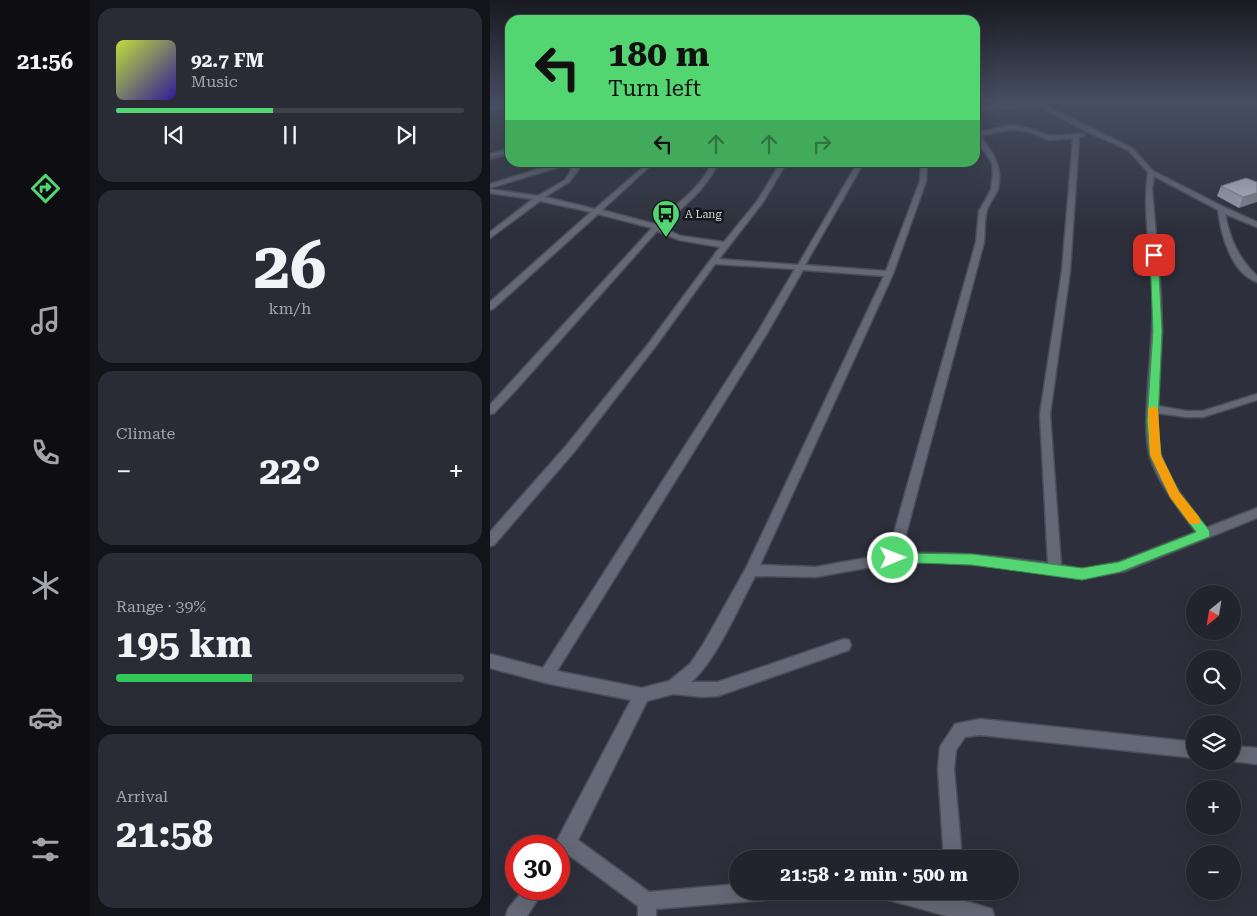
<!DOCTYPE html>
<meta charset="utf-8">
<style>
body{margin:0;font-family:"Roboto Serif",serif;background:#2a2c35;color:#f1f3f6;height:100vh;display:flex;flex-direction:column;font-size:19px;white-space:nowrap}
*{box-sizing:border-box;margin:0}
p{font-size:16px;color:#a2a4aa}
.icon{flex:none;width:28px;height:28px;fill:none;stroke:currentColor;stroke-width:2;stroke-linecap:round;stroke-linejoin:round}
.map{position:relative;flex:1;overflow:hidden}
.sheet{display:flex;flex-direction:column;gap:8px;padding:8px;background:#131419;width:400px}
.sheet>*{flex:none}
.hud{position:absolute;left:15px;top:15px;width:475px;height:152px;border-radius:15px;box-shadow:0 5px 20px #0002,0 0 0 1px #3f4149;background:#53d672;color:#111;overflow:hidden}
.needle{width:32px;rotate:210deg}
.fabs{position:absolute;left:696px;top:585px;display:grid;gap:10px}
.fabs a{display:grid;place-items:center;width:55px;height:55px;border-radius:50%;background:#22242d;box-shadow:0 5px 20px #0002,0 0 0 1px #3f4149;font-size:25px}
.speed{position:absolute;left:15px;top:835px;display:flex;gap:10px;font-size:25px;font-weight:700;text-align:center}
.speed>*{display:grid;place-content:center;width:65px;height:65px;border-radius:50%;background:#22242d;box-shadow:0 5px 20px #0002,0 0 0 1px #3f4149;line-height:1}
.speed .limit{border:8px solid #d22;background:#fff;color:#111}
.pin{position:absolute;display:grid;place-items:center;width:42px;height:42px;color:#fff;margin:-21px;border-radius:10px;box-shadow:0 2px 8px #0006}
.me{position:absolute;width:55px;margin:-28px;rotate:89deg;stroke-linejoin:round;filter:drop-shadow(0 0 4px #0008)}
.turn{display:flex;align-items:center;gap:18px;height:105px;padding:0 20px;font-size:22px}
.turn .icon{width:65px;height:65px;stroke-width:2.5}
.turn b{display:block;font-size:35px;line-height:42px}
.lanes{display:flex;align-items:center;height:48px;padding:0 20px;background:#0003;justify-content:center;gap:25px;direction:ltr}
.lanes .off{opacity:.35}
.big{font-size:38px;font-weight:700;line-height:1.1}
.sheet .card{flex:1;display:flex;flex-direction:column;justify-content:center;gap:8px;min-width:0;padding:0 18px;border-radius:15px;background:#2a2c35}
.sheet .dial{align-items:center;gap:0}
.dial b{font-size:65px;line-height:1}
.song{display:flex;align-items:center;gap:15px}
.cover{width:60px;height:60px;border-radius:8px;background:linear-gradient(135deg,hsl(70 70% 55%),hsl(250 70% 35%))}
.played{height:5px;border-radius:2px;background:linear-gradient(90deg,#53d672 45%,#3f4149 45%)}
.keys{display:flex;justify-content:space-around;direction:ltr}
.heat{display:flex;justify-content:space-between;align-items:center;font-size:28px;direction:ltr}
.charge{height:8px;border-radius:4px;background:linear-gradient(90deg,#34c759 39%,#3f4149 0)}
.trip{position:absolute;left:239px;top:850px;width:290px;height:50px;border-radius:25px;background:#22242d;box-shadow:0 5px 20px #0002,0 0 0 1px #3f4149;font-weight:700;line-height:50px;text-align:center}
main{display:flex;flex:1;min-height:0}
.dock{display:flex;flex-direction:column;width:90px;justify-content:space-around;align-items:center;background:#0e0e12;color:#a2a4aa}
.dock .icon{width:35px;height:35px}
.dock .active{color:#53d672}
.dock b{font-size:22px;color:#f1f3f6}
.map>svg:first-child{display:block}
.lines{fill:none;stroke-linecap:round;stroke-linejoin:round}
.stream{stroke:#57705a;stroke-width:2}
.minor-casing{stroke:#4b4e58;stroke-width:3}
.minor{fill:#656876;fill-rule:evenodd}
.wall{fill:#9fa3b0}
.shaded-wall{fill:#828490}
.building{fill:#b9bdcd;stroke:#828490}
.route{fill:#53d672;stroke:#368b4a}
.slow{fill:#f59e0b}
.labels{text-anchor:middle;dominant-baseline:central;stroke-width:5;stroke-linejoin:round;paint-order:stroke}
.far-poi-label{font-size:11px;fill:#d7d9e1;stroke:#17181e;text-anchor:start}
</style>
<main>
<nav class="dock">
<b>21:56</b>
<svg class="icon active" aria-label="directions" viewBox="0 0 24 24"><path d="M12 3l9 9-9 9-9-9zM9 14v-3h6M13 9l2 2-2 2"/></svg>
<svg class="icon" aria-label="music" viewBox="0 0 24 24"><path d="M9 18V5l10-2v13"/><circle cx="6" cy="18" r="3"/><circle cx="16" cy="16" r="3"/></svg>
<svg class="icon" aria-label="phone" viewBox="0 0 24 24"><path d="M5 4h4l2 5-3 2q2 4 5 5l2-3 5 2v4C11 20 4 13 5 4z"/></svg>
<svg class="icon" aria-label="climate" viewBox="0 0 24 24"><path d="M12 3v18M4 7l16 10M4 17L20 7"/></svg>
<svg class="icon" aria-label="car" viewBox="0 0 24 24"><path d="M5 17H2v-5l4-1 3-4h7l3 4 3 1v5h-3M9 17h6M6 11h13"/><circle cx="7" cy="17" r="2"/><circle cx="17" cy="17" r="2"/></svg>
<svg class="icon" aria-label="filters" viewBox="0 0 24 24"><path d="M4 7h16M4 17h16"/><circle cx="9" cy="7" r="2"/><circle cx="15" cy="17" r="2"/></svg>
</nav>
<section class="sheet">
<div class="card">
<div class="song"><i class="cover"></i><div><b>92.7 FM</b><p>Music</p></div></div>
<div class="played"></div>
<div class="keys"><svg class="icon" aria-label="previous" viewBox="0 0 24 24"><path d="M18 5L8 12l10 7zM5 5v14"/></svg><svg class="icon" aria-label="pause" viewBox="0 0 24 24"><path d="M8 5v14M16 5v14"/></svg><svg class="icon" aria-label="next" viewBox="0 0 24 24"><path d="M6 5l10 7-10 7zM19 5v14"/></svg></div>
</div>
<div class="card dial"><b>26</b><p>km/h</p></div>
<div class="card"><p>Climate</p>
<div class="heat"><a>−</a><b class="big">22°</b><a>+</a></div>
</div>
<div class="card"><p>Range · 39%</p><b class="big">195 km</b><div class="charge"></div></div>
<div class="card"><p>Arrival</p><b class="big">21:58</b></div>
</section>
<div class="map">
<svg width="767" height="916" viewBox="0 0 767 916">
<rect width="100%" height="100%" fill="#2d303c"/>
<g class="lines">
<path class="stream" d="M0,159L20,154"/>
<defs>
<path id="minor" d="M551,101H568L552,104L642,148L663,171L734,207L767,222V227L735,214C740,239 748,258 767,276V282C741,273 731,234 728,210L664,176L662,188L671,296L672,332L668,406L696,411H713L767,394V400L713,417H696L667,413C668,427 667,442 671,456C679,482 700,506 716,528L767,508V518L635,571L592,579L521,568L450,562L403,563L326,577L265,576C249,606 226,661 201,682H228L354,639L359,640L361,645L359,650L228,696L212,697L183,694L157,701L88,840L159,892L248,884V891H283L281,898L274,900L166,909V916H148V906L79,855L75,861L69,864V846H64L141,700L56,683L0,668V654L53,668L266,335L305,269L225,264L165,347L84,452L4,545L0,546V532L76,446L159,343L230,247L189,240L167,231L25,391L4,413L0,414V405L162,228L108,214L3,309L0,310V302L101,212L50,201L0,238V232L43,199L0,193V189L48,196L75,180L82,169L76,165L0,188V184L71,162H82L89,169L79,182L55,197L105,209L158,163L160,164V166L112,210L165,224C185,205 211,189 222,162H228C217,190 192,207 171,227L191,236L234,242L268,200L291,162H297L273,202L229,259L308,265L368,162H374L315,265L396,271L430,181L431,162H437L436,181L403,274L270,565L326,567L398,554L486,242L489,211L501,190L503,174L502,163L485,138V133L522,125L544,130L560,136L594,134V136L589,137L580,271L560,414L571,565L592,569L629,562L706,532C689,509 669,485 660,457C654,435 657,408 658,385C660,356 663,327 663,298C662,256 652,213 658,172L638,150L600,133L546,105L485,111V107ZM522,129L540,132L559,140L583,138L572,271L550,414L558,563C509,556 460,552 411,553L494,242C495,232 494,220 497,210C499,203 505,197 508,189C513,167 503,152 490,136ZM313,270L394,276L256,568L214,643L200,664L179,681L152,688L67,671L276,335Z
M20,105V109L0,110V106Z
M20,148V152L0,158V154Z
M490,719L705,742V758L490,735L475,737L466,750L464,769L472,859H454L448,769L450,747L465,724Z
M742,746L767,748V764L740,761H742Z
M34,889H54L37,916H16L18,909Z
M390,891H436L456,897V891H474L475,901L502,909L504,916H457L399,900L392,898Z"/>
</defs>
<use href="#minor" class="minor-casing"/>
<use href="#minor" class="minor"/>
</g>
<path class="wall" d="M402,162H421V165Z
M767,182L749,208L727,196L731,186Z"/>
<path class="shaded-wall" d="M767,193V202L749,208L753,197Z"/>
<path class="building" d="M756,178L767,182V193L753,197L731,186Z"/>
<linearGradient id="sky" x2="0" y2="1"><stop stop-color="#191a21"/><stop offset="0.44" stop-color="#464e61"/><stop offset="1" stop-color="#464e61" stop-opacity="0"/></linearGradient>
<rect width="767" height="229" fill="url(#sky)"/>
<path class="route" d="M664,252L668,255L672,331L668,421L671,455L689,492L719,530L720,534L719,537L630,572L592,580L482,565L399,562L397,558L399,554L403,553L482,554L592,568L629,562L706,532L680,497L660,455L657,421L663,331L660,255Z"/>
<path class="slow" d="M663,406L668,409L671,455L689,492L709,517L710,521L709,524H700L680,497L660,455L658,409Z"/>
<defs>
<symbol id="bus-pin" viewBox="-11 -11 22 30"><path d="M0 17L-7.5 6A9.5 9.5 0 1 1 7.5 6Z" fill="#53d672" stroke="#17181e"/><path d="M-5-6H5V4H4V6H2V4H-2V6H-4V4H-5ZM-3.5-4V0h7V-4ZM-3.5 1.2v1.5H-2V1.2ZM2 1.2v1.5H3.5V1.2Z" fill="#111"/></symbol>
</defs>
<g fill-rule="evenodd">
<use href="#bus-pin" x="160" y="198" width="32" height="43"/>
</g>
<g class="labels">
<g class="far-poi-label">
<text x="195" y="214">A Lang</text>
</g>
</g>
</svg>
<div class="fabs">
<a><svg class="needle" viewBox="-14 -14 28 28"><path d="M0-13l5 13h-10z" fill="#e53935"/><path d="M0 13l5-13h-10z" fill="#a2a4aa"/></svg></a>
<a><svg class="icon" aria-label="search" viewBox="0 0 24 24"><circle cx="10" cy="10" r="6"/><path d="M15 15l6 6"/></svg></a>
<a><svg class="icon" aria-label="layers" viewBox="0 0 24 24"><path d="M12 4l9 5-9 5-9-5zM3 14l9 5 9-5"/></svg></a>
<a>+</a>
<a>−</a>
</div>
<div class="speed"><div class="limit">30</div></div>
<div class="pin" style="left:664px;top:255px;background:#d93025"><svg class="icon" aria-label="arrive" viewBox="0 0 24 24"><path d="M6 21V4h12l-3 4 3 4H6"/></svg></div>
<svg class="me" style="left:403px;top:558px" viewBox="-20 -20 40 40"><circle r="17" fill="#53d672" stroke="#fff" stroke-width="3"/><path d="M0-11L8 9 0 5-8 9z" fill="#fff"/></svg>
<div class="trip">21:58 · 2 min · 500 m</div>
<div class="hud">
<div class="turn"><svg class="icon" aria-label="left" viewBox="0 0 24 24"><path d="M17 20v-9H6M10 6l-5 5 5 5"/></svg><div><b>180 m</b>Turn left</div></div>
<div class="lanes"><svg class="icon" aria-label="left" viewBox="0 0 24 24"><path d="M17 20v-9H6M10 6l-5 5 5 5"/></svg><svg class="icon off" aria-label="ahead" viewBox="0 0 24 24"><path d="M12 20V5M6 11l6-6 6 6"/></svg><svg class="icon off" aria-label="ahead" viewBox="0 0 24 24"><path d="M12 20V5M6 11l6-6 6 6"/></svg><svg class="icon off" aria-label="right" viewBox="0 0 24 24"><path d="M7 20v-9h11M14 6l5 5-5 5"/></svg></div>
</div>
</div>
</main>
